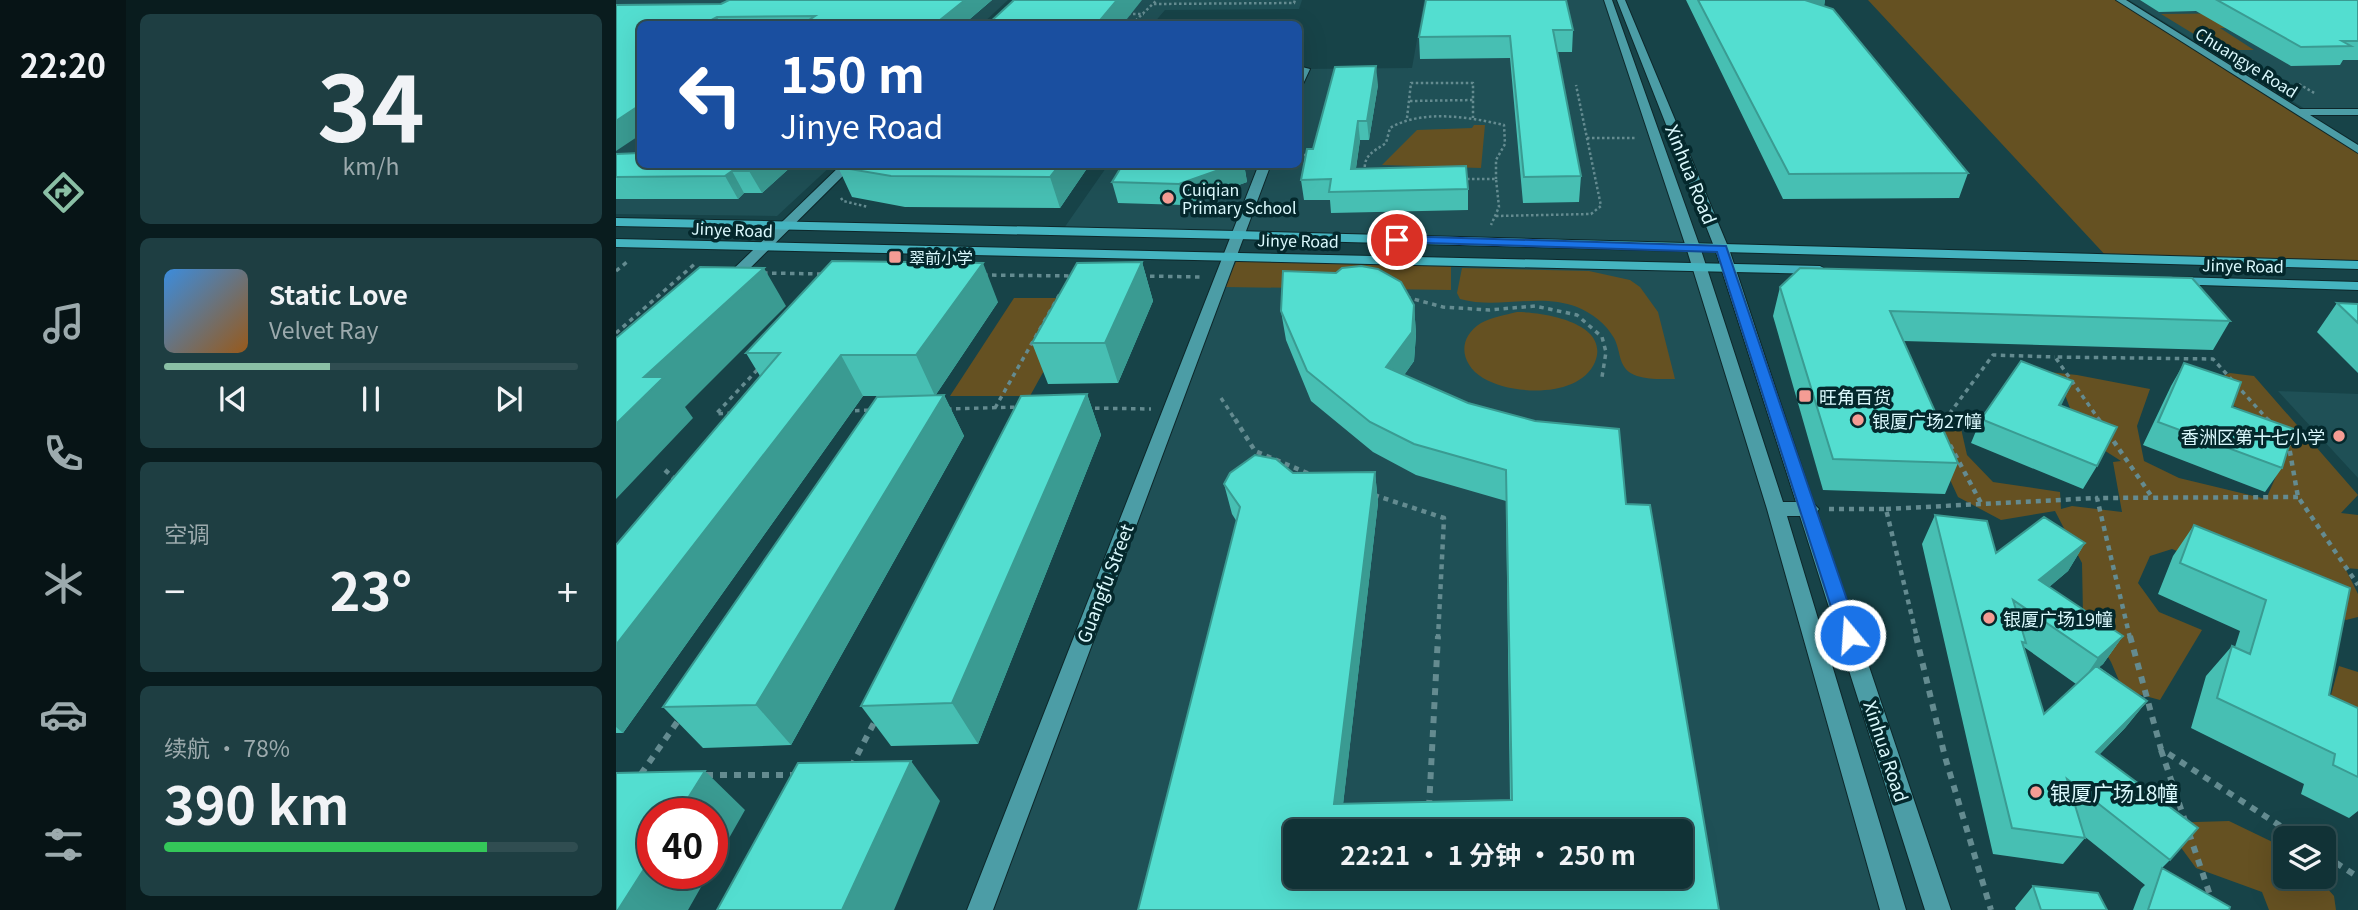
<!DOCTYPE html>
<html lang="zh">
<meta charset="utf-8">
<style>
body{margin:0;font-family:Georgia,"Noto Sans SC",serif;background:#1e3e42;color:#f1f3f6;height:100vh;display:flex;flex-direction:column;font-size:26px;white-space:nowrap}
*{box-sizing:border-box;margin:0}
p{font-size:23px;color:#9caaad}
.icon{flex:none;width:38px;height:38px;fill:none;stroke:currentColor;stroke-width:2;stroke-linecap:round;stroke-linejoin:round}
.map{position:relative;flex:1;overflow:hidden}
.panel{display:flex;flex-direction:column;gap:14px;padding:14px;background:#091c1e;width:490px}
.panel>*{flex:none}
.top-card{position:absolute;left:21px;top:21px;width:665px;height:147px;border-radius:10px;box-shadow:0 7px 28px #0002,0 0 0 2px #304d51;background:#1a4fa0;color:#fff;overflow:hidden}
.fabs{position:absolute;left:1657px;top:826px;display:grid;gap:14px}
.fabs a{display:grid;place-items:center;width:63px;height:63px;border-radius:10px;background:#113236;box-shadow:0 7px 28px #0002,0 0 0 2px #304d51;font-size:35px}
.speed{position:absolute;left:21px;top:798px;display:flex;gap:14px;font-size:35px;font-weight:700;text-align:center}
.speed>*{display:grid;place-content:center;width:91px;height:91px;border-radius:50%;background:#113236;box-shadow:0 7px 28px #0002,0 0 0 2px #304d51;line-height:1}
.speed .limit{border:10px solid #d22;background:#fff;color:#111}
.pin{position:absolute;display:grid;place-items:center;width:60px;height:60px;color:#fff;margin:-30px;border:4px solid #fff;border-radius:50%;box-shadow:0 2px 7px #0007}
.me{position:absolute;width:77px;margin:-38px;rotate:342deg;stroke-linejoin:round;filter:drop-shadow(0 0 5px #0008)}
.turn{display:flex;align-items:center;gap:24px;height:147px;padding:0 28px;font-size:32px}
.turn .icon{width:91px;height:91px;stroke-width:2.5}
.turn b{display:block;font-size:49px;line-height:60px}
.big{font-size:52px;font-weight:700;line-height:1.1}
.panel .card{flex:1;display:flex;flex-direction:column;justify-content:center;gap:10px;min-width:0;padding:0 24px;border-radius:10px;background:#1e3e42}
.panel .dial{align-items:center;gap:0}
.dial b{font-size:91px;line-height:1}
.song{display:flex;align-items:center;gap:21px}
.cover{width:84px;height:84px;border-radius:10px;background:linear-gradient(135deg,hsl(210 70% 55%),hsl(30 70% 35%))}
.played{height:7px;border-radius:4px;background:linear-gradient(90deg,#8abfa5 40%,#304d51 40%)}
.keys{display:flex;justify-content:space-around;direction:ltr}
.heat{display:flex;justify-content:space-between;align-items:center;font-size:38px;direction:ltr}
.charge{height:10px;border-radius:5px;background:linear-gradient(90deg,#34c759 78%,#304d51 0)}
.trip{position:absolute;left:667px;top:819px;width:410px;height:70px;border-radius:10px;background:#113236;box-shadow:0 7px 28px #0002,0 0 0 2px #304d51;font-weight:700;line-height:70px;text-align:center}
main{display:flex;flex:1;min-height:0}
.dock{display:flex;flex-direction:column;width:126px;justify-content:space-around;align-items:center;background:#071416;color:#9caaad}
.dock .icon{width:49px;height:49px}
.dock .current{color:#8abfa5}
.dock b{font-size:32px;color:#f1f3f6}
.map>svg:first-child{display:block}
.built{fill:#1f5056;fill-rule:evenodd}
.green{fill:#655122}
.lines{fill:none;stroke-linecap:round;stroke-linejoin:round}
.minor-casing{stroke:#0d272a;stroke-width:2}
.major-casing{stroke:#0d272a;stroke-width:2}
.path-far3{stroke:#648b90;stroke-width:2.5;stroke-dasharray:2.5 2.5;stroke-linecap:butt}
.path-far2{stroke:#648b90;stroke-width:3.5;stroke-dasharray:4.5 4.5;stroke-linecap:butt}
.path-far1{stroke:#648b90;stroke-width:4.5;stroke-dasharray:5 5;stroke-linecap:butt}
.path{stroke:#648b90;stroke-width:6;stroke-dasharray:7 7;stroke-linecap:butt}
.minor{fill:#4c9da6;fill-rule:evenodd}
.major{fill:#45b4c0;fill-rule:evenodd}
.wall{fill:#47bfb3;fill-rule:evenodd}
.shaded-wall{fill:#3a9b92}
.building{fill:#53ded0;stroke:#3a9b92;stroke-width:2;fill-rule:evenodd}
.route{fill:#1a73e8;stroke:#114b97;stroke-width:2}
.poi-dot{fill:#f59c94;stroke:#04282c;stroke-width:2.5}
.labels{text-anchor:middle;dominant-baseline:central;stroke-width:7;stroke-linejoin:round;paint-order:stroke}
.far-street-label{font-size:16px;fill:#dbf9fd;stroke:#04282c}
.far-poi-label{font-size:16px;fill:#dbf9fd;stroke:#04282c;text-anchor:start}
.street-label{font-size:18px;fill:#dbf9fd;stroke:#04282c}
.poi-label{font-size:18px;fill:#dbf9fd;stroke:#04282c;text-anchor:start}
.near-poi-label{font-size:21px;fill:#dbf9fd;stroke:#04282c;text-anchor:start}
</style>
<main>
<nav class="dock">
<b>22:20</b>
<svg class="icon current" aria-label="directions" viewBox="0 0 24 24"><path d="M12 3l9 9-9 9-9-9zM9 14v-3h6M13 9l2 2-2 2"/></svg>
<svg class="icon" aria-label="music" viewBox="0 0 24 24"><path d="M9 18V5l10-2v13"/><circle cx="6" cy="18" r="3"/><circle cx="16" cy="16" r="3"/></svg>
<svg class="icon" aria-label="phone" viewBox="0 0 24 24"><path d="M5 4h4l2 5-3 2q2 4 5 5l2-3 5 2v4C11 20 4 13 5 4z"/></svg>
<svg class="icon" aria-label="climate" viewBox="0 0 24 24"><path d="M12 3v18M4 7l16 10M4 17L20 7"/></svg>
<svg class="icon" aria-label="car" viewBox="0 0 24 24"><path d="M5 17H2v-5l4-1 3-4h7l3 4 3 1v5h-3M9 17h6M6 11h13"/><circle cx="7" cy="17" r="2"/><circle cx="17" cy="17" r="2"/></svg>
<svg class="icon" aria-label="filters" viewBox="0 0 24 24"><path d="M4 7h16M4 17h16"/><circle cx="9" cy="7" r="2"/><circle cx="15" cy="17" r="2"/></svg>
</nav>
<section class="panel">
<div class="card dial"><b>34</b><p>km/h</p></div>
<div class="card">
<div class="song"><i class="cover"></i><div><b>Static Love</b><p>Velvet Ray</p></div></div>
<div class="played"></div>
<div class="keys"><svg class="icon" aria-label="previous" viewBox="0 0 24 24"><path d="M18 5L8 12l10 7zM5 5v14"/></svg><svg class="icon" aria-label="pause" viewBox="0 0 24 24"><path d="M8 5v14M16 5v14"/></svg><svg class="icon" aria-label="next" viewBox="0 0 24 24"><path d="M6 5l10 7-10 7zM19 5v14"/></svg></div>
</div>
<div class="card"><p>空调</p>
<div class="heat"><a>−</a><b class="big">23°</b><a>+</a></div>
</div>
<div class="card"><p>续航 · 78%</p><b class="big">390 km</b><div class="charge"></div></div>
</section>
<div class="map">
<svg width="1742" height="910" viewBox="0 0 1742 910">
<rect width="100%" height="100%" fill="#174348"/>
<path class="built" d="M0,0H392L366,24H24V164L216,165L161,216L0,214Z
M402,0H686L683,9L549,10L537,24H377Z
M808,0H992L1076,247L446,231L492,165L682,164L683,69L796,68Z
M1513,0H1742V108L1689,109Z
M612,256L1082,267L1275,910H367ZM679,831H1064V877H679Z
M1662,391L1742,394V478Z"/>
<path class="green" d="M1252,0H1503L1742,151V265L1492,258Z
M1642,13L1669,28H1604L1638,50H1604L1545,14Z
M858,125H869L865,168L766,165L801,130L856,128Z
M621,260L835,265V290L608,287Z
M846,268L973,271L1014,280L1024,287L1042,312L1059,379C1047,379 1033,380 1021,376C1001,369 1006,353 998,338C990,324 976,313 961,307C922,292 883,310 844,299L841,293Z
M398,298H468L414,396H334Z
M901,312C925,312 995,322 979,362C963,399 895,395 867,378C844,364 841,338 865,323C876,317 889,315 901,312Z
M1413,370L1461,375L1534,389L1521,426L1528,461L1563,478L1650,499L1673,447L1633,430L1631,412L1612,403L1590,383L1614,373L1638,376L1742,495L1725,513L1742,515V569L1729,568L1742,594V617L1730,620L1556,549L1534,556L1522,583L1543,612L1586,630L1544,700L1507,690L1495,662L1467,615L1466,563L1439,511L1385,520L1342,497L1323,456L1314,418L1331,416L1344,424L1351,455L1377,482L1444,492L1445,509L1456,506L1506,512L1497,462L1505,461L1461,433L1450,420L1454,408L1449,395Z
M1723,666L1742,672V737L1709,717Z
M1613,821L1669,848L1670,877H1701L1718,896L1720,910H1653L1646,892L1580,868L1547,823Z"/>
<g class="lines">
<defs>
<path id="minor" d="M988,0H996L1084,247L1167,502H1180L1099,249L1001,0H1009L1113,249L1198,504L1203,509L1201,512L1335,910H1309L1184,516H1171L1290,910H1264L1151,509L1070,247Z
M1500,0H1510L1684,109H1742V115H1694L1742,145V153Z
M682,66L694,69L687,84L682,87Z
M226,164H239L116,286H106V280Z
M643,164H655L377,910H351Z"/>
<path id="major" d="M0,218L621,231L1742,261V269L621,239L0,226Z
M0,239L1204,266L1211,270L1204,274L0,247Z
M1557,277L1742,282V290L1552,284L1550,281Z"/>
</defs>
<use href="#minor" class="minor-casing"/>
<use href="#major" class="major-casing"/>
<path class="path-far3" d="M538,4L678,3L679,0
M512,14H528
M516,24L541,0
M1683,84L1700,94
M794,101L857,100
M791,118L795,83H857V118
M971,138H1019
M682,155H696
M749,172C747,155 757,152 770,143L774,128C806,109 853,117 888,125L889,144L880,160V179
M846,179H880L883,207L875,225
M225,198L227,201L252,207
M880,216L975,214L985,206L960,85"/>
<path class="path-far2" d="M0,271L11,262
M147,273L208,274
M367,275L460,276
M525,276L586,277
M790,297L827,307L873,310L919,306L961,315L986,337L990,352L986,377
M0,333L81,262
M605,398L620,421
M379,408L445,292
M470,408L535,409
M331,409L403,407
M230,411L256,410
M116,413L100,414L143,368
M1328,421L1377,355L1439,357
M1484,421L1439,357L1597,359L1653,421"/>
<path class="path-far1" d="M619,419L639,451L696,475
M1482,419L1485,423
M1651,419L1654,422
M1325,428L1329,419
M1492,433L1536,497
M1672,441L1682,497L1742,585
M1334,445L1365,503
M49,470L61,481
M758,495L828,518L822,638
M1213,509H1270L1301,638
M1270,509L1481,498
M1514,638L1481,498L1682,497"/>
<path class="path" d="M1300,636L1329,757L1375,910
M1514,636L1545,749L1683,838
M1545,750L1569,821
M235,767L260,719
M25,774L64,718
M90,775H179
M813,807L822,636
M1573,833L1599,910
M1708,855L1742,877"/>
<use href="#minor" class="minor"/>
<use href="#major" class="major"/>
</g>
<path class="wall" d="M113,0H376L348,24H24L0,5L105,4Z
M810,0L957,30L956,52H941L965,176L963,202L907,203L894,58L804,59L803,37Z
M1070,0H1209L1208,6L1352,173L1343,198L1167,199Z
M1524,0H1742V60H1727L1724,65L1675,66L1580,11L1543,12Z
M762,85L753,140H744L740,168L852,189V210L715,213L714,200H688L685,180L697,149Z
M0,154L178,164L146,193H128L122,199H0Z
M223,164H474L444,208L289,207L236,197L222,167Z
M507,164H628L631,182L568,205L502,203L496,182Z
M526,262L537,301L502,383L432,384L416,343Z
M720,273L798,305L800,334L798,361L788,375L1010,504L1103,910H522L621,522L616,514L608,484L677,473L759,472L762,503L727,804L894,800L890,501L800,475L757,452L695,401L670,340L665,311Z
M1164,287L1614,321L1597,350L1287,341L1342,463L1329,494L1207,490L1157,316Z
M382,302L319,396H247L7,733H0V545L144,376L130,353Z
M1721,303L1742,304V373L1701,332Z
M1568,363L1666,468L1649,492L1527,445L1555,386Z
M471,394L485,435L362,744L275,746L245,706Z
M328,395L348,436L175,745L87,748L47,707Z
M1445,406L1481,466L1467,489L1355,443L1365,419Z
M1319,515L1380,553L1469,543L1452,571L1433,587L1507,636L1487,664L1483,667L1531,701L1509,728L1483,755L1554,860L1529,885L1468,836L1469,838L1447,864L1377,854L1306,544ZM1408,647L1460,684L1428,714Z
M1578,525L1734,588L1713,695L1742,708V811L1733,818L1685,794L1688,784L1575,728L1590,676L1616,646L1619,647L1624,631L1542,594L1557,556Z
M1546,868L1613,910H1517L1525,889Z
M1417,886L1491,910H1400L1399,908Z"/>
<path class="shaded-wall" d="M349,0H376L348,24H319Z
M501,0H526L507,24H481Z
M1177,0H1209L1208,6Z
M101,17L105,24H88Z
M760,66L762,85L753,140L751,121Z
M24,105V135L0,151V121Z
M742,121L744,140L737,189L735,169Z
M141,164H178L146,193L133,171Z
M444,164H474L444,208L434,177Z
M620,164H628L631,182L568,205L563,184Z
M116,171L128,193L122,199L109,176Z
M526,262L537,301L502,383L489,343Z
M367,263L382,302L319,396L300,355Z
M148,268L170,306L69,407L77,418L0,499V424L28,377Z
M798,305L800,334L798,361L773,397L770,367Z
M225,355L247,396L7,733L0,727V645Z
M1457,381L1446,404L1431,428L1443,405Z
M471,394L485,435L362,744L336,703Z
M328,395L348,436L175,745L140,705Z
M759,472L762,503L724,831L718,804Z
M1469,543L1452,571L1407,609L1423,580Z
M1507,636L1487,664L1463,686L1482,658Z
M1531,701L1509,728L1459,779L1480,752Z
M295,761L324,801L278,910H226Z
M89,771L129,810L96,868V814H62Z
M37,855V873H93L72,910H2Z"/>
<path class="building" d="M113,0H349L319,24H187L199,16L101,17L88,24H24V61L20,63H24V105L0,121V5L105,4Z
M398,0H501L481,24H372Z
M810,0H950L957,30H937L965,176L908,177L894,36L803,37Z
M1082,0H1189L1217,9L1352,173L1173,174Z
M1601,0H1742V41H1726L1735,46L1685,47Z
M760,66L751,121H742L735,169L850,166L852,189L713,192L715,179L685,180L691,149H697L719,67Z
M24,153V164H141L133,171H116L109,176L0,177V154Z
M223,164H444L434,177L275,176L222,167Z
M507,164H620L563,184L496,182Z
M216,261L367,263L300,355H225L0,645V545L164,353H130Z
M526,262L489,343H416L461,263Z
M745,266L762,269L785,282L798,305L796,332L770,367L852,403L919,421L1003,429L1010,504L1034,505L1103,910H522L624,507L608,484L614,473L639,455L660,459L677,473L759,472L718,804L896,800L890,470L798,444L754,422L691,371L665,311L667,271L720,273L726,268ZM679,831H1064V877H679Z
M84,267L148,268L28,377H48L0,424V338Z
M1184,268L1576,278L1614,321L1274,311L1342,463L1217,459L1164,287Z
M1721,303L1742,304V323Z
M1405,361L1457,381L1443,405L1501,427L1481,466L1365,419Z
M1568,363L1625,382L1616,407L1678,429L1666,468L1542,422Z
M471,394L336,703L245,706L405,396Z
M328,395L140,705L47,707L261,397Z
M1319,515L1371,521L1380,553L1428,517L1469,543L1423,580L1507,636L1482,658L1397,600L1410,643L1406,642L1428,714L1480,666L1531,701L1480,752L1582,828L1554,860L1451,779L1469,838L1396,828Z
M1578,525L1734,588L1713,695L1742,708V777L1717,765L1719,754L1601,698L1616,646L1634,654L1650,600L1564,563Z
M295,761L226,910H101L182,763Z
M89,771L62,814H37V855L2,910H0V773Z
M1546,868L1614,907L1613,910H1532Z
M1417,886L1482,893L1491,910H1425Z"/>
<path class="route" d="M781,236L1110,246L1243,635L1241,640L1234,642L1227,640L1224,635L1101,252L777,242L775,240Z"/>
<g class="poi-dot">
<circle cx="552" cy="198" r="7"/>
<rect x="272" y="250" width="14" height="14" rx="3.5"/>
<rect x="1182" y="389" width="14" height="14" rx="3.5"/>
<circle cx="1242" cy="420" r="7"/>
<circle cx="1723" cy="436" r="7"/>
<circle cx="1373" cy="618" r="7"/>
<circle cx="1420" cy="792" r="7"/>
</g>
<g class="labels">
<g class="far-street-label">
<text transform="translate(1631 62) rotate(32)">Chuangye Road</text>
<text transform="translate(116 229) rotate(2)">Jinye Road</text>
<text transform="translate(682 240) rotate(1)">Jinye Road</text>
<text transform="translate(1627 265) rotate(1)">Jinye Road</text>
</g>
<g class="far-poi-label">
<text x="566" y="189">Cuiqian<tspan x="566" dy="18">Primary School</tspan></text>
<text x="293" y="257">翠前小学</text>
</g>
<g class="street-label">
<text transform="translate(1076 174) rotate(68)">Xinhua Road</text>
<text transform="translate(488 583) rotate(-69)">Guangfu Street</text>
<text transform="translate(1271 751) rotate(72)">Xinhua Road</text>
</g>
<g class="poi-label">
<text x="1203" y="396">旺角百货</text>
<text x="1256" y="420">银厦广场27幢</text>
<text x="1709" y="436" text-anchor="end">香洲区第十七小学</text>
<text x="1387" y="618">银厦广场19幢</text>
</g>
<g class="near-poi-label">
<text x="1434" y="792">银厦广场18幢</text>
</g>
</g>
</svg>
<div class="fabs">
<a><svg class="icon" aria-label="layers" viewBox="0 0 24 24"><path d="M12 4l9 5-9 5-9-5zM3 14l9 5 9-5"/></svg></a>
</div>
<div class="speed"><div class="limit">40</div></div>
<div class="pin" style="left:781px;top:240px;background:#d93025"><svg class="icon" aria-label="arrive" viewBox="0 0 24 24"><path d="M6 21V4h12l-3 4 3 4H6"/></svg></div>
<svg class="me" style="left:1234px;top:635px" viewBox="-20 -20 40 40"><circle r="17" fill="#1a73e8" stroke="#fff" stroke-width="3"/><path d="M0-11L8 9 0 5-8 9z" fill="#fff"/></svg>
<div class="trip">22:21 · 1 分钟 · 250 m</div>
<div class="top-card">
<div class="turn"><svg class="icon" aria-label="left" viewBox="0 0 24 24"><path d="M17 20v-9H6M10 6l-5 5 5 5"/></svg><div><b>150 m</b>Jinye Road</div></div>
</div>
</div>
</main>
